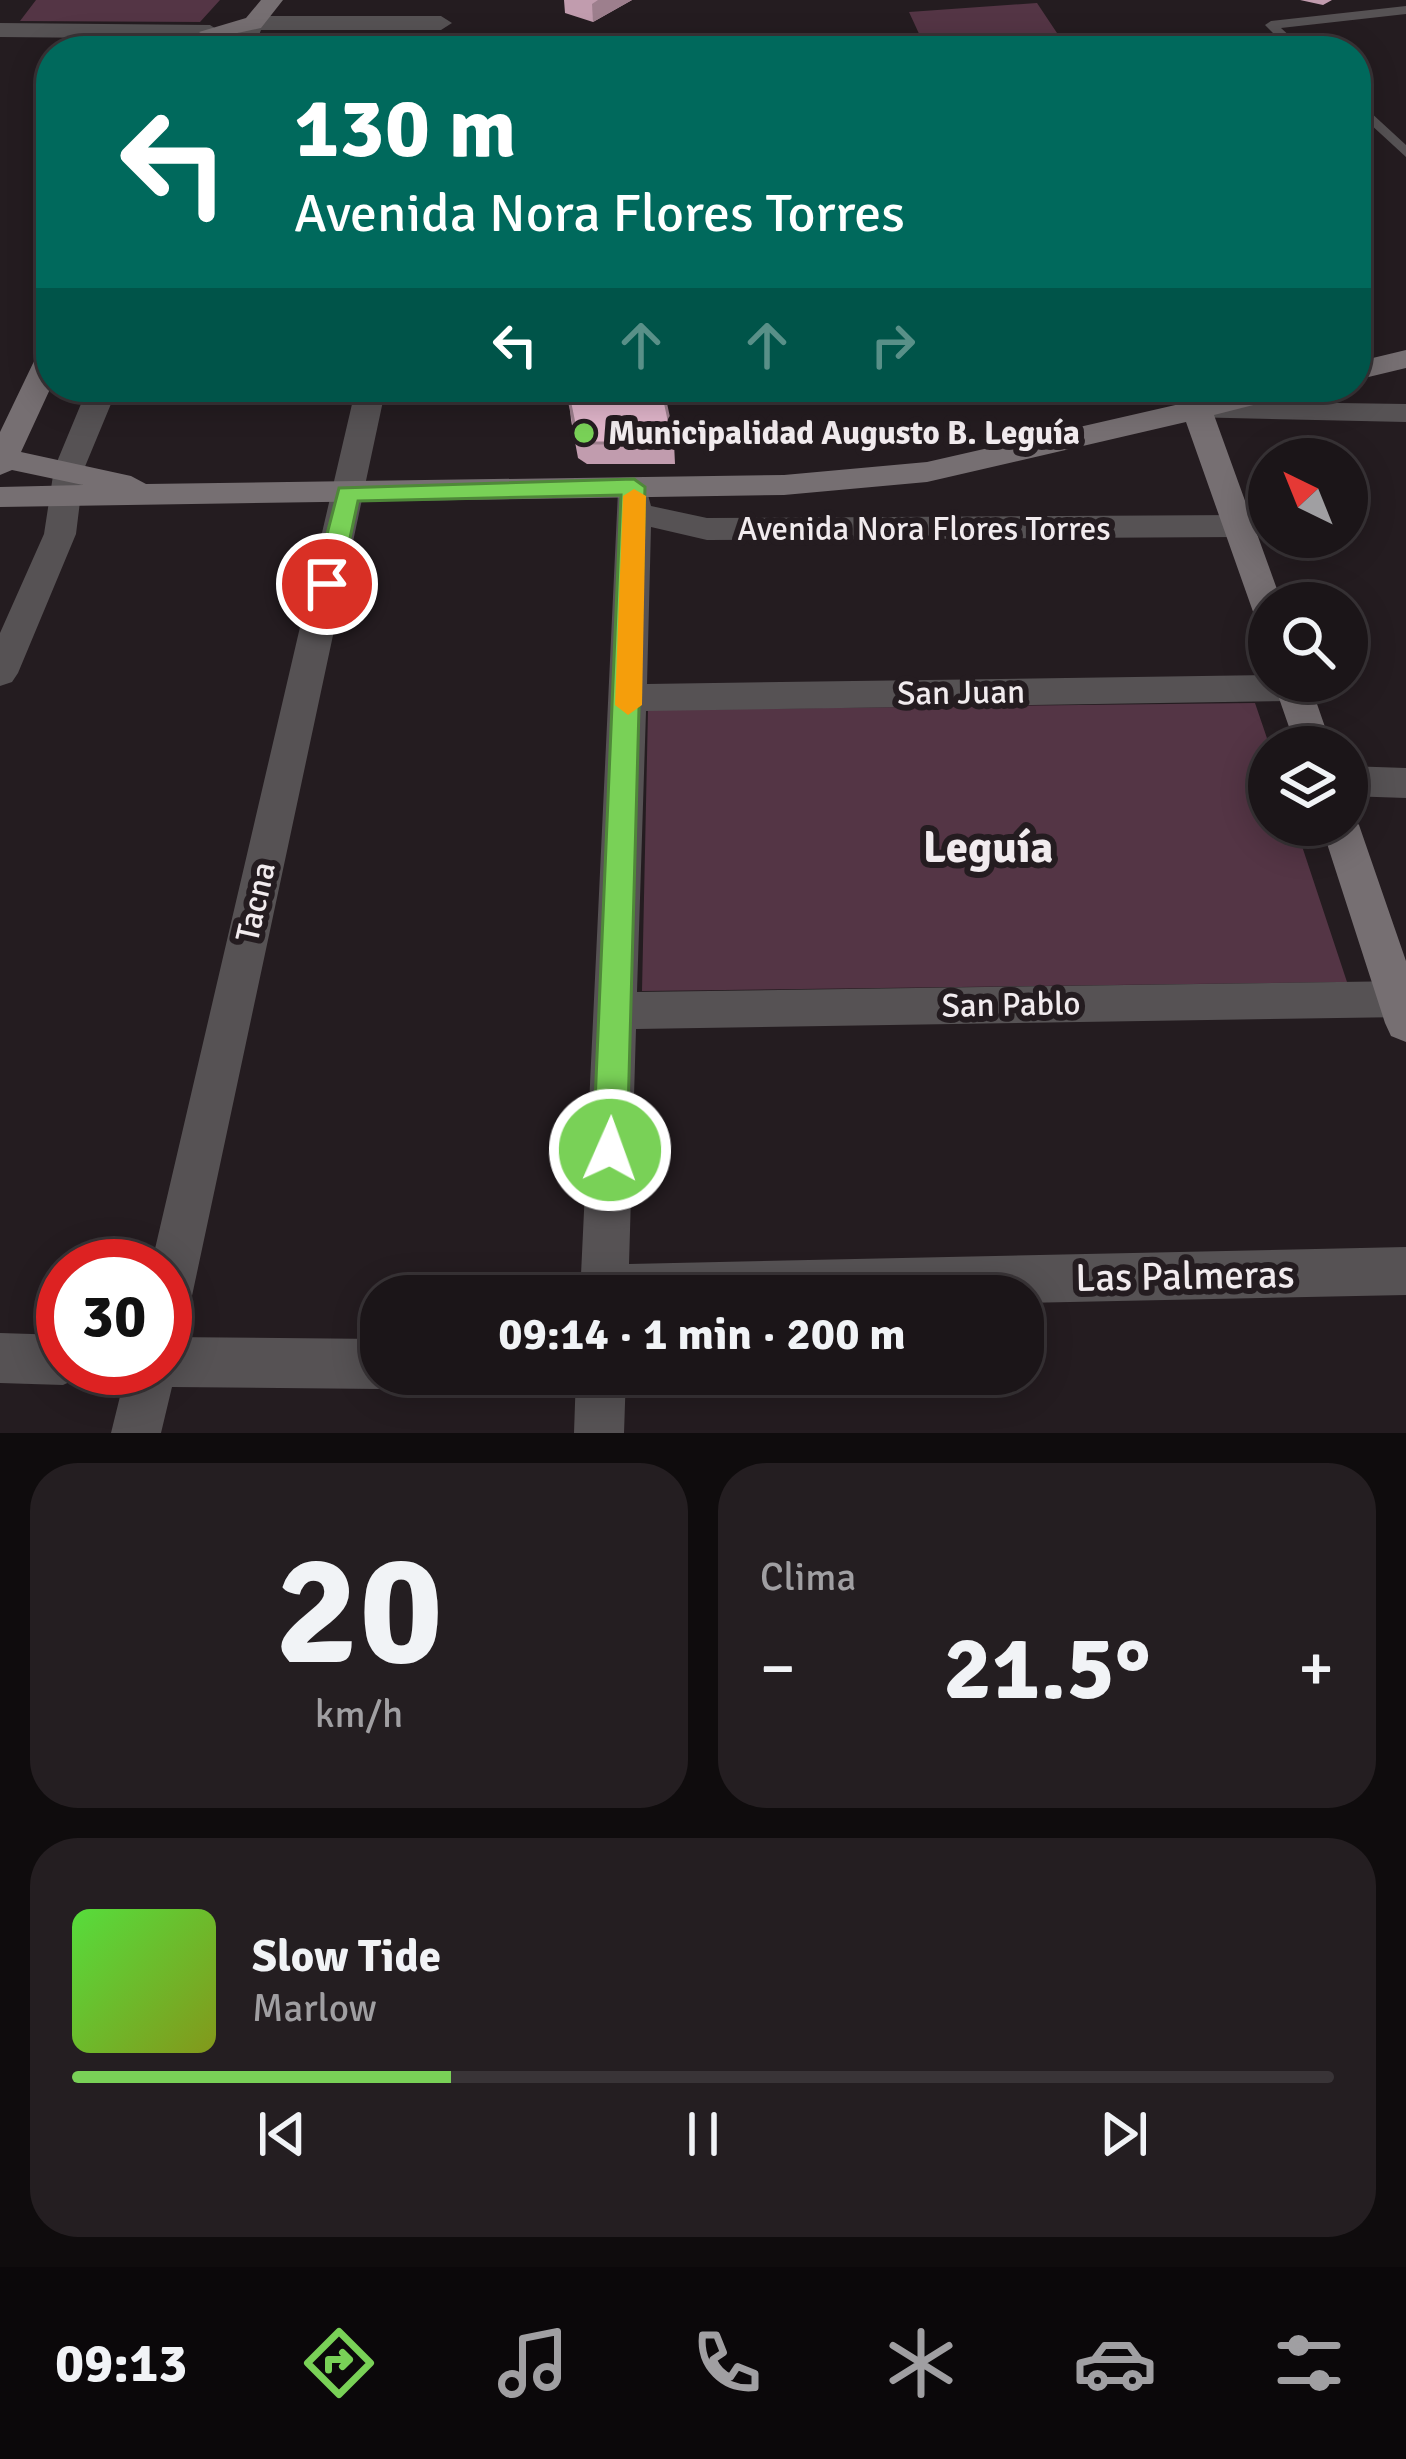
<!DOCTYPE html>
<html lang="es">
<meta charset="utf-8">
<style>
body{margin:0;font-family:Signika,sans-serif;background:#241e21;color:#f1f3f6;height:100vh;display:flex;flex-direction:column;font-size:45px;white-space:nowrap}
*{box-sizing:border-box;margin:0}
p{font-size:39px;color:#a09fa2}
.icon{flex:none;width:66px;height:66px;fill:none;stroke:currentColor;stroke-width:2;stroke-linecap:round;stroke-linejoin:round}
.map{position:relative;height:1433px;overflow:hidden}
.details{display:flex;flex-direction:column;gap:30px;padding:30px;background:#0f0c0d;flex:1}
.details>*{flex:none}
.banner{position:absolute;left:36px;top:36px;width:1335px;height:366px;border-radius:48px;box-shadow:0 6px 30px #0003,0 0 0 3px #393437;background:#00695c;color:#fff;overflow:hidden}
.needle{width:78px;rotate:317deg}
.fabs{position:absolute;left:1248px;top:438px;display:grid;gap:24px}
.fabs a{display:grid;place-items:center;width:120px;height:120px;border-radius:50%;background:#1b1518;box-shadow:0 6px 30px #0003,0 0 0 3px #393437;font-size:60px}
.speed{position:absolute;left:36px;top:1239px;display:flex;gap:24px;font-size:60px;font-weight:700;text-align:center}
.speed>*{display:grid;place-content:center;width:156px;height:156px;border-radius:50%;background:#1b1518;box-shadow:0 6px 30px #0003,0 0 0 3px #393437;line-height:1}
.speed .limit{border:18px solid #d22;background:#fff;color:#111}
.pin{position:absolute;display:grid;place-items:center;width:102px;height:102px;color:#fff;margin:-51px;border:6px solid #fff;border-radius:50%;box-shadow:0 3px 12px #0007}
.me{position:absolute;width:132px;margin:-66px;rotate:2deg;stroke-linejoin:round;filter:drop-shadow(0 0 9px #0008)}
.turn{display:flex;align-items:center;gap:42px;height:252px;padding:0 60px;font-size:54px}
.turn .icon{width:156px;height:156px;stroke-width:2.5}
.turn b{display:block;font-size:84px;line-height:102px}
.lanes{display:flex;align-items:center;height:114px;padding:0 60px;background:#0003;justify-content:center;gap:60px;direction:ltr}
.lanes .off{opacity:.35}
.big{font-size:90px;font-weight:700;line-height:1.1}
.details .widget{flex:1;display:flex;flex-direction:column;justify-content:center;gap:18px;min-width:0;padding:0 42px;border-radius:48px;background:#241e21}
.details .dial{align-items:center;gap:0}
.dial b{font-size:156px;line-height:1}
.song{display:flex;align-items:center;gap:36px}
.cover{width:144px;height:144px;border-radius:18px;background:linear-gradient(135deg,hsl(110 70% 55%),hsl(70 70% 35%))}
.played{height:12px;border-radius:6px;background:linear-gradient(90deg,#79d157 30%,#393437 30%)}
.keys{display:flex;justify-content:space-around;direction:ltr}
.heat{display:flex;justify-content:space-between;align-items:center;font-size:66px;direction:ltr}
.details .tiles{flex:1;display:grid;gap:30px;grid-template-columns:1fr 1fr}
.widget:last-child{grid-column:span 2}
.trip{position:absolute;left:360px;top:1275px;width:684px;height:120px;border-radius:48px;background:#1b1518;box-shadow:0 6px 30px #0003,0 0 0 3px #393437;font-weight:700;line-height:120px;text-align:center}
.dock{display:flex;height:192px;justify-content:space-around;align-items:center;background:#0b080a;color:#a09fa2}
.dock .icon{width:84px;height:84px}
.dock .selected{color:#79d157}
.dock b{font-size:54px;color:#f1f3f6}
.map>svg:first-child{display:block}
.green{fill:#543545}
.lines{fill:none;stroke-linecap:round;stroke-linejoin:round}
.lane{fill:#565254;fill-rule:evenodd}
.street{fill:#565254;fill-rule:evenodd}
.secondary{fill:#766f72;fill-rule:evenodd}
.wall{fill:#c19cae}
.shaded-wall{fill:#9d7f8d}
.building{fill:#e0b5ca;stroke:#9d7f8d;stroke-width:3}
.route{fill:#79d157;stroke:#4f8839;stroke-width:3}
.slow{fill:#f59e0b}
.poi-dot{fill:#79d157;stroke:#241c20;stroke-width:4.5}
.labels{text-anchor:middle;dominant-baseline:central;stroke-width:12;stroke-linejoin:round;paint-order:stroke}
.poi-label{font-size:33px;font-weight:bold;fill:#f1ebee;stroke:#241c20;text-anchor:start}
.street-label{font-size:33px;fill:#f1ebee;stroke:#241c20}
.near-street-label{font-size:39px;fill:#f1ebee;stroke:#241c20}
.district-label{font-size:45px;font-weight:bold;fill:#f1ebee;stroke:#241c20}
</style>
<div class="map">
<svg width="1406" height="1433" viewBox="0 0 1406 1433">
<rect width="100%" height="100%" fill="#241c20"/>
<path class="green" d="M36,0H220L200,22L20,21Z
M1037,3L1069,51H927L909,12Z
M1255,703L1270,747L1269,825H1295L1347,982L642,991L648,710Z"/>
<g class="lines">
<path class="lane" d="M1406,6V14L1281,28L1306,51H1291L1265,25L1271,21Z
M1356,99L1406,145V157L1356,111Z"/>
<path class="street" d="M253,16H441L452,23L441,30H261L253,51H231L242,23Z
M0,23L210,25L221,32L210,39L0,37Z
M88,387H118L84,469L76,534L18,673L12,682L0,686V633L44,534L54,469Z
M356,387H386L189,1310L182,1327L165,1334V1266H151Z
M1197,401L1406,404V422L1187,417L1182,410L1187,403Z
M634,481L645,484L651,506L707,518L1240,515L1251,518L1256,526L1251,534L1240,537L707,540L651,527L647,684L1269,675V681H1308L1312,688L1307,697L1294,701L646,711L637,992L1406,981V1017L636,1029L629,1264L1406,1247V1295L1023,1303V1296H580L618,491Z
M1347,766L1406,768V798L1347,796Z
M0,1333L63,1335V1368H84L80,1377L63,1385L0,1383Z
M165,1337L381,1339V1374H402L398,1381L381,1389L172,1387L161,1433H111L127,1368H165Z
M576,1374H626L624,1433H574Z"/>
<path class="secondary" d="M261,0H283L261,28L210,39L199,32L246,18Z
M51,346V387L21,452L131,476L146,484L784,475L927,462L1254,387H1306L1301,393L1214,415L1282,603H1269V626L1257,623L1186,422L927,482L784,495L0,507V487L83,485L12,470L0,475V432L37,355Z
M1406,350V368L1356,380V362Z
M1273,681H1309L1332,747H1296Z
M1347,812L1359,825L1406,961V1042L1391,1036L1385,1023L1321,825H1347Z"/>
</g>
<path class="wall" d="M564,0H632L593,22L565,13Z
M1300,0H1332L1323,5Z
M569,399L674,443L675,464H587L578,458L571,420Z"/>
<path class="shaded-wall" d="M598,0H632L593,22L592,4Z"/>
<path class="building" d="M581,387H662L674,443H586L577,438L569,399L581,397Z"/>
<path class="route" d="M634,479L645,487L627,1150L622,1161L610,1166L598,1161L593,1150L621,495L358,501L340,584L327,593L314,584L339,488Z"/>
<path class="slow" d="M634,489L646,496L642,705L628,715L615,705L623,496Z"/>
<circle class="poi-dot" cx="584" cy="433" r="12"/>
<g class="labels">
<g class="poi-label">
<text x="608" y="433">Municipalidad Augusto B. Leguía</text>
</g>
<g class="street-label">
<text x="924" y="529">Avenida Nora Flores Torres</text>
<text transform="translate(961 693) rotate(-1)">San Juan</text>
<text transform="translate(256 902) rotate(-77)">Tacna</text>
<text transform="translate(1011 1005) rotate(-1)">San Pablo</text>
</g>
<g class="near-street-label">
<text transform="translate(1185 1276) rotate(-1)">Las Palmeras</text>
</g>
<g class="district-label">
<text x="988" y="847">Leguía</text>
</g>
</g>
</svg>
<div class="fabs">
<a><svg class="needle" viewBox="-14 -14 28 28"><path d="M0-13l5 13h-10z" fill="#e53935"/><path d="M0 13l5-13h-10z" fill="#a09fa2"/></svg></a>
<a><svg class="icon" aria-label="search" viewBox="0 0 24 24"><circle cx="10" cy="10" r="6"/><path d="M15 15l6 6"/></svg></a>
<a><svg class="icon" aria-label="layers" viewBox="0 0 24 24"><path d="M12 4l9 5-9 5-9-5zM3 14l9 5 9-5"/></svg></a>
</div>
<div class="speed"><div class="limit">30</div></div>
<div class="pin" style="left:327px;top:584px;background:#d93025"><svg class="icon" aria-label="arrive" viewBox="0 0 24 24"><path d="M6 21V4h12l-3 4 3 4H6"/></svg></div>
<svg class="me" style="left:610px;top:1150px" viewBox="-20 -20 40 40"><circle r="17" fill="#79d157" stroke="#fff" stroke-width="3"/><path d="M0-11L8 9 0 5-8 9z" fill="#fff"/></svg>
<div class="trip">09:14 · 1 min · 200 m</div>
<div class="banner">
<div class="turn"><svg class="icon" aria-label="left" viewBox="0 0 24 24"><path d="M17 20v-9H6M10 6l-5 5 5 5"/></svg><div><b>130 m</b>Avenida Nora Flores Torres</div></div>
<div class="lanes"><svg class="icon" aria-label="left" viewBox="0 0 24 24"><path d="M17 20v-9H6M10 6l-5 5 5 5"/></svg><svg class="icon off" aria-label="ahead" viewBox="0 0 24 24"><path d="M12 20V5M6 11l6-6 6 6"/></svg><svg class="icon off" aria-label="ahead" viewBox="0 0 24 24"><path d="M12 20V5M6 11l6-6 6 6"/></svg><svg class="icon off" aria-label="right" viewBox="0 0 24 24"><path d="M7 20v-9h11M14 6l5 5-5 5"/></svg></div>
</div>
</div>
<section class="details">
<div class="tiles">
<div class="widget dial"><b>20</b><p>km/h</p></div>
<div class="widget"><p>Clima</p>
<div class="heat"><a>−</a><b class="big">21.5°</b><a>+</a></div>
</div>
<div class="widget">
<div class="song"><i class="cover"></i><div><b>Slow Tide</b><p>Marlow</p></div></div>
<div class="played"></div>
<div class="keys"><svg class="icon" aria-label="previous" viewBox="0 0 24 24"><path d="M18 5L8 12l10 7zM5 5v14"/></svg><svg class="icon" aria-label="pause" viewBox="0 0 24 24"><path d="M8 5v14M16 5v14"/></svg><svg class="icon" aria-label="next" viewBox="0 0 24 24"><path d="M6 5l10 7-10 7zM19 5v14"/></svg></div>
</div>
</div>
</section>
<nav class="dock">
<b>09:13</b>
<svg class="icon selected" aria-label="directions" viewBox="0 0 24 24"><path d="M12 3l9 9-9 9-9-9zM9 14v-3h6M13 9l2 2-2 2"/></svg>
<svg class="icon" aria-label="music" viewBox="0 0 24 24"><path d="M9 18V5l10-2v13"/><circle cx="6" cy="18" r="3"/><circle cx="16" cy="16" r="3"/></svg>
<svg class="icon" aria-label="phone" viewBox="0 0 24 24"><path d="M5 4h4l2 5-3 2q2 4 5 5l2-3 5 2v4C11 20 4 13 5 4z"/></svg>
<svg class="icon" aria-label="climate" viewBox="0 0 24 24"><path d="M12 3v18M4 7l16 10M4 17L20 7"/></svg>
<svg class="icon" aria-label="car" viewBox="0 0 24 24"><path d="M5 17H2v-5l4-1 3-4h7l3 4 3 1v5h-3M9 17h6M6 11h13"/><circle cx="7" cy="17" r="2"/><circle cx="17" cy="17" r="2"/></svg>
<svg class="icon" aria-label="filters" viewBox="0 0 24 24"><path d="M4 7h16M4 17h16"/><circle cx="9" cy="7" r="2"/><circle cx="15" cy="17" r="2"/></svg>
</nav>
